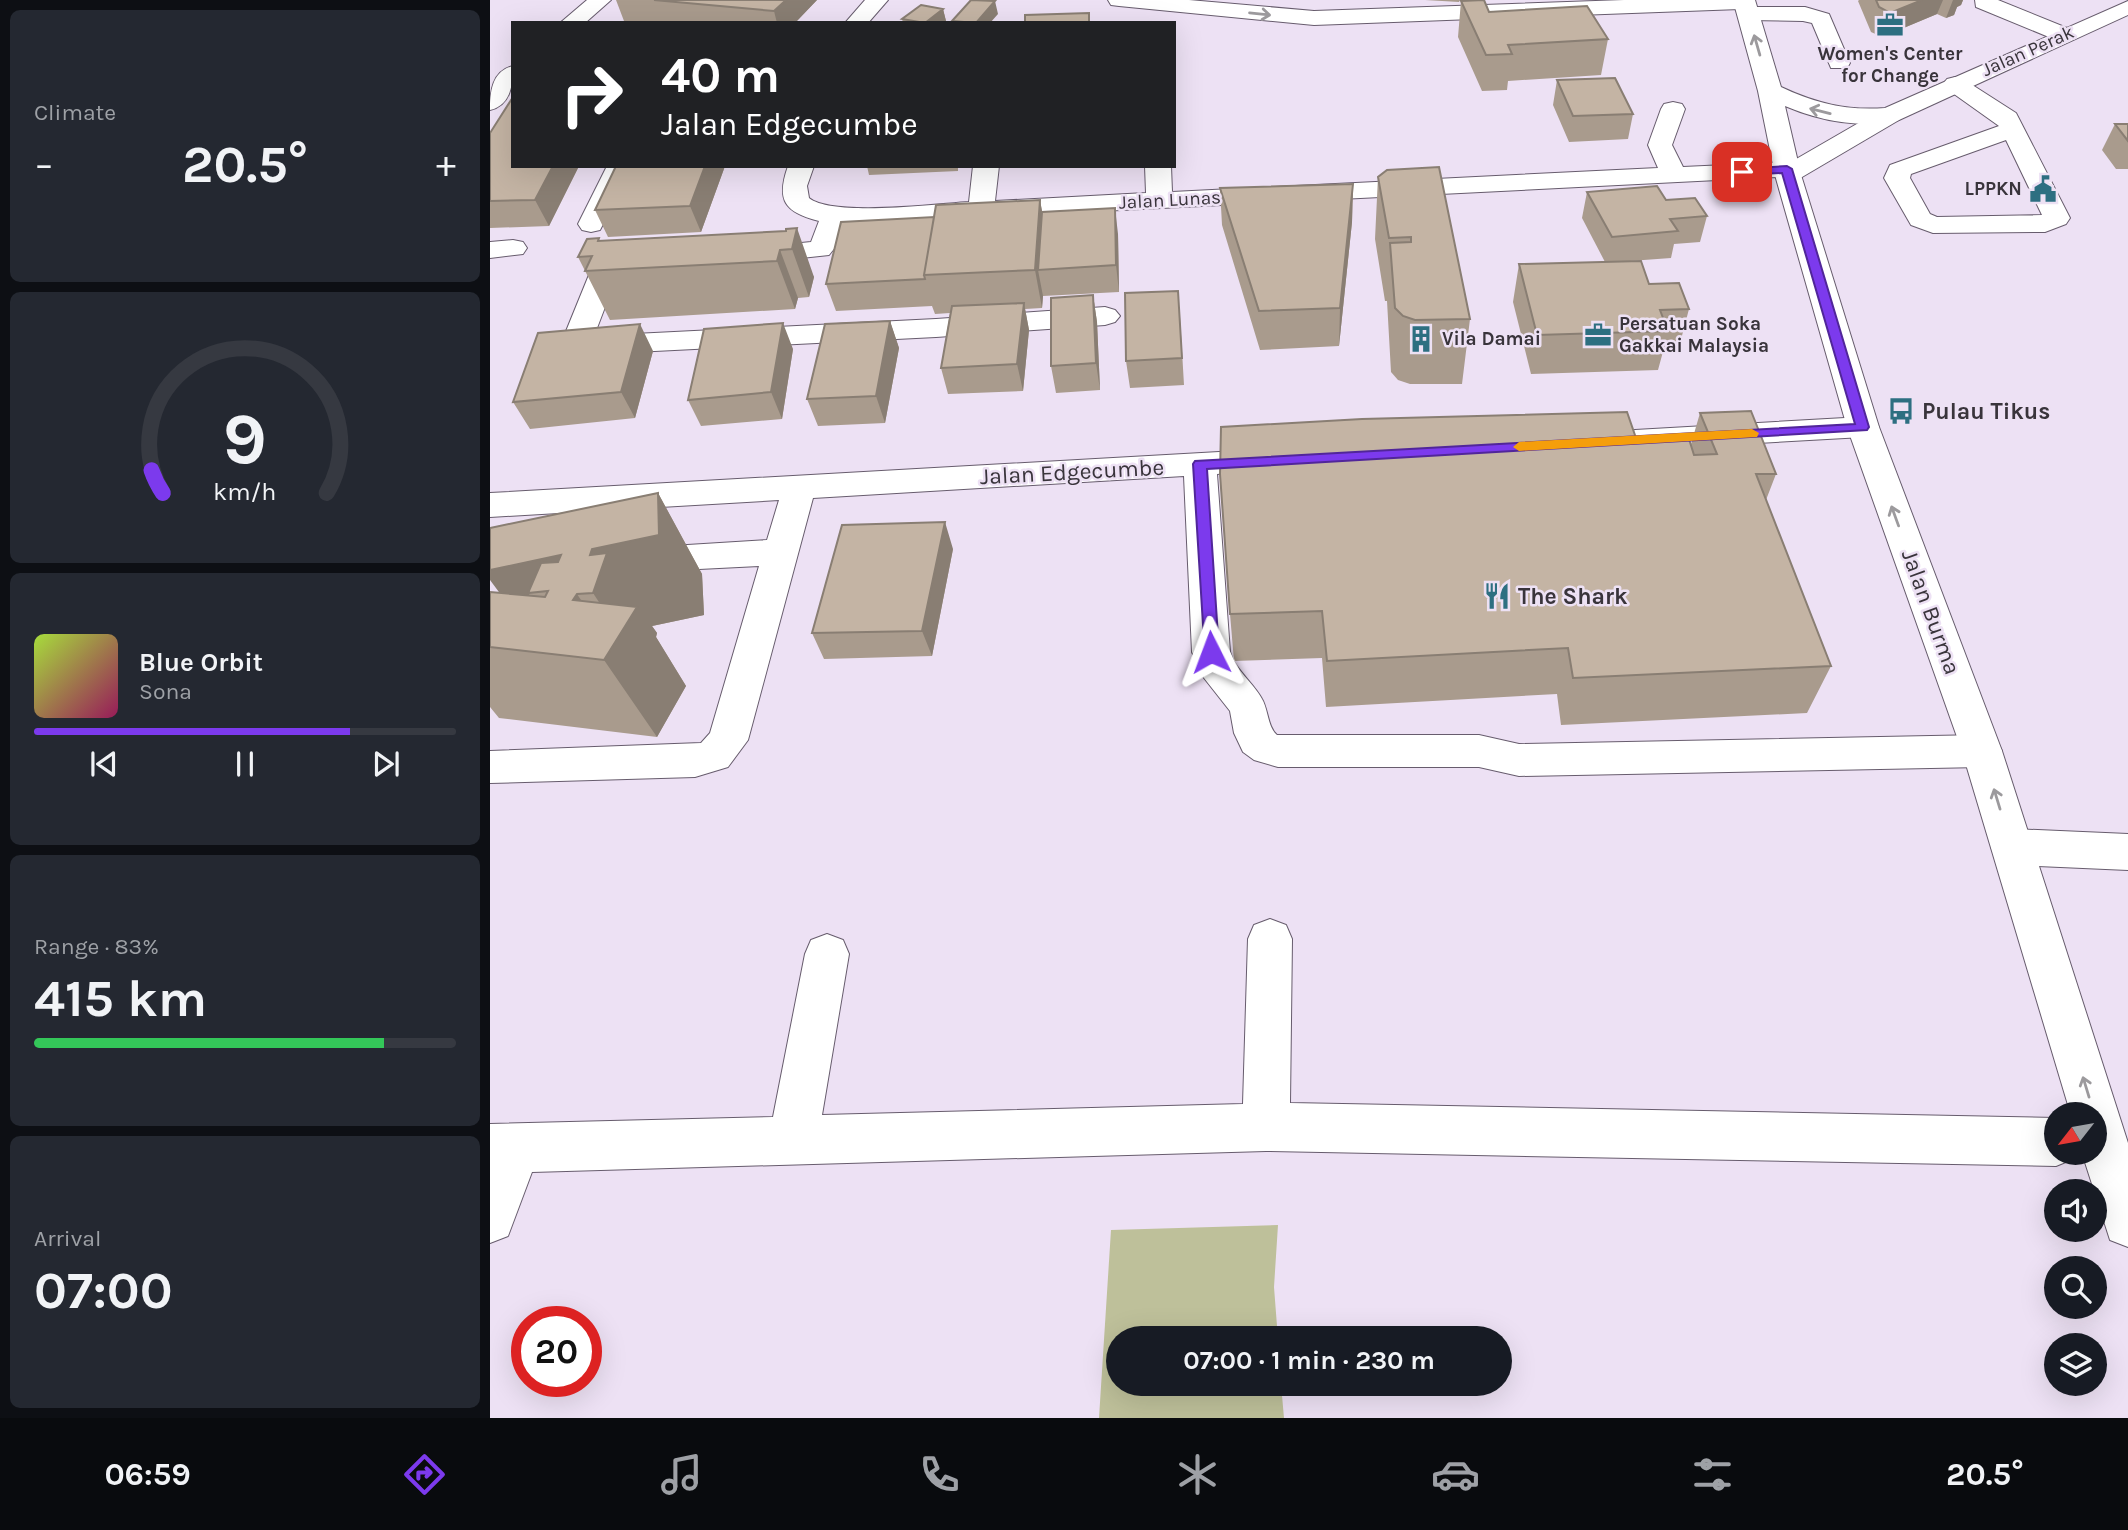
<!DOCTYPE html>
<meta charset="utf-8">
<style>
body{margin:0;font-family:Karla,sans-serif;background:#242831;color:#f1f3f6;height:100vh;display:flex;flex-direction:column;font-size:26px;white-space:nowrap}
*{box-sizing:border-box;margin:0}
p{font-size:23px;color:#9ea1a6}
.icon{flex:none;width:38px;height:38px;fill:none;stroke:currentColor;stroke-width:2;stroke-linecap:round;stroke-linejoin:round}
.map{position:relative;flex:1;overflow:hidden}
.sheet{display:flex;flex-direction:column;gap:10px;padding:10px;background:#0d0f14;width:490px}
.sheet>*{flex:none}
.guide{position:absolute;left:21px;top:21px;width:665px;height:147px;border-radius:0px;box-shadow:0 7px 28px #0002;background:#202124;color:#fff;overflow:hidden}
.needle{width:46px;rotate:239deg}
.controls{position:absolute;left:1554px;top:1102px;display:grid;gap:14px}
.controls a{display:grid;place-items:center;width:63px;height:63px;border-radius:50%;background:#171b24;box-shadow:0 7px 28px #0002;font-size:35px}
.speed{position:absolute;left:21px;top:1306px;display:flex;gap:14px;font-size:35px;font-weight:700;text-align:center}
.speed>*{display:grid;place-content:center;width:91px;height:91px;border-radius:50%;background:#171b24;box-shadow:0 7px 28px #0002;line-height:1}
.speed .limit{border:10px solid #d22;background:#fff;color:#111}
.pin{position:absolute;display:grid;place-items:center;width:60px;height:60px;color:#fff;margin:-30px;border-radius:14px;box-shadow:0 4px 10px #0006}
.me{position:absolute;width:77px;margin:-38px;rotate:357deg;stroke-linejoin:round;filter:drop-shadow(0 0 5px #0008)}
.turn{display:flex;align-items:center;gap:24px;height:147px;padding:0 35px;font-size:32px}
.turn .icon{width:91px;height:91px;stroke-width:2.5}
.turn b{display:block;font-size:49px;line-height:60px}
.big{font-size:52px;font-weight:700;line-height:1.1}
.sheet .card{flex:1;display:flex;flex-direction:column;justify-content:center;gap:10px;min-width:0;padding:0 24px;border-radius:10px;background:#242831}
.sheet .dial{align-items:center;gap:0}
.dial svg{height:182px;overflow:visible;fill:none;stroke:#363941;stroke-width:7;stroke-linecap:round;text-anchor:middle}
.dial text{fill:#f1f3f6;stroke:none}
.song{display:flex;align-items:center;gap:21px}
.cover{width:84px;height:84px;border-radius:10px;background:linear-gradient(135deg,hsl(80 70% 55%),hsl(330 70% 35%))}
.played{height:7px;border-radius:4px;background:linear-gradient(90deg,#7c3aed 75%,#363941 75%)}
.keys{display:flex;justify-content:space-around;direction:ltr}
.heat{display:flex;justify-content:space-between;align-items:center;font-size:38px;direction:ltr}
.charge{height:10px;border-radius:5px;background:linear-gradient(90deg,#34c759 83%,#363941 0)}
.trip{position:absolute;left:616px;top:1326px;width:406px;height:70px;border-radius:35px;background:#171b24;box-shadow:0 7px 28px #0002;font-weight:700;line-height:70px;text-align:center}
.menu{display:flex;height:112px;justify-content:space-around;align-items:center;background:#090b0e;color:#9ea1a6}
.menu .icon{width:49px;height:49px}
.menu .selected{color:#7c3aed}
.menu b{font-size:32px;color:#f1f3f6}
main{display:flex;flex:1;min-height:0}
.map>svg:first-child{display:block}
.green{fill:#bec09a}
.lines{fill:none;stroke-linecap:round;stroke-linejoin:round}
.minor-casing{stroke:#675c6d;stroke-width:2}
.major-casing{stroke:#675c6d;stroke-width:2}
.minor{fill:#fff;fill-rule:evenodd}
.major{fill:#fff;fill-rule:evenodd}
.wall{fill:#a99b8d}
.shaded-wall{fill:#897e73}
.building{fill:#c4b4a4;stroke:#897e73;stroke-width:2}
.oneway{stroke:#9c9a9d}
.route{fill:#7c3aed;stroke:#51269a;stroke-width:2}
.slow{fill:#f59e0b}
.labels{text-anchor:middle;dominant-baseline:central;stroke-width:5;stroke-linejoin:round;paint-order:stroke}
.far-street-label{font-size:19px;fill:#39343b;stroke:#ede1f4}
.far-poi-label{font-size:19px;font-weight:bold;fill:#39343b;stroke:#ede1f4;text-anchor:start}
.poi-label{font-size:23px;font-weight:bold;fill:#39343b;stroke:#ede1f4;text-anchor:start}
.street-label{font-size:23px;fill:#39343b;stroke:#ede1f4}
</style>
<main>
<section class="sheet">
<div class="card"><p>Climate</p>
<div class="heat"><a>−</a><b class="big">20.5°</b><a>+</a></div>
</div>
<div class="card dial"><svg viewBox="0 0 100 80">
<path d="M14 69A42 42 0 1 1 86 69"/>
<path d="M14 69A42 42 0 0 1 9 59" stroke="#7c3aed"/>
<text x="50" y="56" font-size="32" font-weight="700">9</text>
<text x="50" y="72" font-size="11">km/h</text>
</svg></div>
<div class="card">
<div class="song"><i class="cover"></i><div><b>Blue Orbit</b><p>Sona</p></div></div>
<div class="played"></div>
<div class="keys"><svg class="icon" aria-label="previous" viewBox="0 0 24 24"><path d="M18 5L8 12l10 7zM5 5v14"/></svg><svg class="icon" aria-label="pause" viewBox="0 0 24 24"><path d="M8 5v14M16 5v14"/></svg><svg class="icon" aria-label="next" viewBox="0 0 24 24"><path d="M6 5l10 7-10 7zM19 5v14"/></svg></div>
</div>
<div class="card"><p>Range · 83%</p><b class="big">415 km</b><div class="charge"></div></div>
<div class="card"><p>Arrival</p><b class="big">07:00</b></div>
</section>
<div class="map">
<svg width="1638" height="1418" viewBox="0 0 1638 1418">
<rect width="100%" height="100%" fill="#ede1f4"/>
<path class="green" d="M788,1225L784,1287L788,1339H628V1384H791L794,1418H609L621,1230Z"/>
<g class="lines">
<defs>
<path id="minor" d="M97,0H121L95,23H70Z
M375,0H398L378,23H355Z
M618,0H699L824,11L1134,0H1264L1263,7H1315L1339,14L1360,63L1357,68H1341L1322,23L1313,21L1258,20L1250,18L1247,13L1250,9L824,25L629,6L621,5Z
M1485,0H1508L1582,30L1585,35L1582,40H1566L1486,7Z
M23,66C23,84 21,105 0,110C0,92 2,71 23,66Z
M1465,77L1473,79L1526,113L1580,218L1576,224L1555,232L1443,233L1421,225L1394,178L1400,165L1509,126L1457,89L1453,84L1457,79ZM1516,140L1552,215L1447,217L1440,214L1420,178L1421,174Z
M1183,102L1192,104L1195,109L1182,145L1193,167L1301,162L1391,110L1400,108L1409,110L1412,115L1409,120L1307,180L1298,183L1287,177L354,224L347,245L339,255L264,263L254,261L250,255L254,249L321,242L329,221C294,212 286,200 298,166H324L317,186L319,198C343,217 445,204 479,202L483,166H509L505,201L656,193L655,166H681L682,192L1168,168L1158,145L1171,109L1174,104Z
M117,166H143L110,230L101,232L92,230L88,224Z
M23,240L33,242L37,248L33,254L0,258V242Z
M141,256L151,258L155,264L151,270L128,273L104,336L446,319L615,307L625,310L630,316L625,322L615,325L446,337L85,355L74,352L70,346L103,265L107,259Z
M1373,417L1384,420L1389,427L1384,434L1373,437L1145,450L1134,447L1129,440L1134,433L1145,430Z
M784,449L795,452L800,460L795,468L727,474L740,652C745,670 763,682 772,699C778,709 778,728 787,735H989L1029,744L1492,735L1506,740L1512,751L1506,762L1492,767L1029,776L989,767H788L764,760L753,752L744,733L740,711L714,678L702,652L694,476L323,498L258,740L238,767L205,777L0,783V751L211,743L220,733L269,566L149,572L137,569L132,560L137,551L149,548L277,540L289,500L0,517V493Z
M1522,829L1638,834V870L1522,865L1507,860L1501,847L1507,834Z
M780,919L796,925L802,939L800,1103L1566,1118V1153H1586L1583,1159L1566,1166L776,1151L42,1172L18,1236L0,1243V1124L283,1117L315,954L321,940L337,934L353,940L359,954L332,1115L753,1104L758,939L764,925Z"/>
<path id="major" d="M1243,0H1265L1291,87C1325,103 1357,111 1395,108L1638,1V15L1409,120C1372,129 1330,121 1295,106L1311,175L1389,427L1512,751L1638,1143V1247L1620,1240L1592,1153H1605V1115H1581L1472,751L1357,427L1285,175L1268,91Z"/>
</defs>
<use href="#minor" class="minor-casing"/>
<use href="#major" class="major-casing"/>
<use href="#minor" class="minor"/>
<use href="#major" class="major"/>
</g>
<path class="wall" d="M126,0H327L305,23H157L134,21Z
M935,0H970L969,2Z
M1369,0H1473L1471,5L1467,7L1464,15L1456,18L1447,14L1392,37L1381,32L1368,1Z
M971,1L999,12L1118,39L1111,75L1018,81L1017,90L992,91L968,37Z
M453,9L456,21L454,23H413L412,19Z
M1067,80L1143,114L1138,139L1079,142L1063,105Z
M1625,124H1638V169H1626L1612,150Z
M0,133L23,166H89L59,226L0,228Z
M235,166L211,232L118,237L105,210Z
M377,166H468V171L379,175Z
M531,166H571L531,168Z
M888,177L980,319L972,384H920L908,380L901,372L897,301H895L885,239Z
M863,184L862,222L849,346L770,350L732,225L730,188Z
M1097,192L1176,200L1217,216L1210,242L1184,244L1181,258L1140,261L1159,284L1199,309L1189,347L1174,348L1168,370L1041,374L1023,302L1029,264L1115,262L1092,218Z
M550,200L552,212L628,234L629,292L553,296L552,308L535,309L539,330L533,391L458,394L451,368L460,313L445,314L442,306L346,311L336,284L444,217Z
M296,231L324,277L319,297L308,298L305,309L120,320L88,257Z
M603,295L607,322L610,390L566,393L561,366Z
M690,317L694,385L640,388L636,361Z
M400,321L409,348L395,423L328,426L317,399Z
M303,349L292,419L211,426L198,400Z
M163,351L145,418L40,429L23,402Z
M1210,413L1286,474L1276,500L1341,666L1317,713L1071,725L1067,694L836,707L832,658L744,661L740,614L1146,438L1201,444Z
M168,493L212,574L214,615L162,626L167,633L166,637L196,686L167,737L9,718L0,707V592H9Z
M463,549L442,656L334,659L322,633Z"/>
<path class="shaded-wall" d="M296,0H327L305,23H287L284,11Z
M1432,0H1453L1447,14L1392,37L1400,13Z
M1463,0H1473L1471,5L1467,7L1464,15L1456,18Z
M505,1L508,14L500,23H486Z
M453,9L456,21L454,23H435Z
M63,166H89L59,226L45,200Z
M215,166H235L211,232L200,206Z
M863,184L862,222L849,346L850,308Z
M550,200L557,238L548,270L553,296L552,308L545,270Z
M625,208L628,234L629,292L626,265Z
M307,228L324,277L319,297L302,249Z
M290,250L308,298L305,309L287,261Z
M603,295L607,322L610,390L606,363Z
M534,303L539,330L533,391L527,364Z
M400,321L409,348L395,423L386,396Z
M293,323L303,349L292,419L281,392Z
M150,324L163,351L145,418L131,392Z
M168,493L212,574L214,615L162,626L167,633L166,637L196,686L167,737L114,660L58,591L38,593L76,645L52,650L0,580V570L71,555L87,594L122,647L130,634L103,593L100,555L102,549Z
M455,522L463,549L442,656L432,631Z"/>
<path class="building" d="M164,0H296L284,11Z
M481,0L505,1L486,23L462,21Z
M994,0L999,12L1097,6L1118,39L1018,45L1022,54L996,55L971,1Z
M1386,0H1432L1400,13L1389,7Z
M431,5L453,9L435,23L412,19Z
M599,13V23H535V15Z
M1125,78L1143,114L1083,116L1067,80Z
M23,97V166H63L45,200L0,201V133Z
M1625,124H1638V141Z
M126,166H215L200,206L105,210Z
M949,167L980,319L925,320L913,316L905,308L900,243L921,242V237L899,238L888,177L897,170Z
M863,184L850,308L769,311L730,188Z
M1167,186L1176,200L1205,198L1217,216L1180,219L1188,231L1122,237L1097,192Z
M550,200L545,270L434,275L446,205Z
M625,208L626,265L548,270L552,212Z
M444,217L434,275L435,279L336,284L351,222Z
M307,228L302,249L290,250L287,261L95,271L102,256L88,257L97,239L109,238L108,241L296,231V229Z
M1151,261L1159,284L1189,283L1199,309L1170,310L1178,331L1047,335L1029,264Z
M688,291L692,358L636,361L635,293Z
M603,295L606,363L561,366V298Z
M534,303L527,364L451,368L462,306Z
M400,321L386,396L317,399L335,324Z
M293,323L281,392L198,400L214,329Z
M150,324L131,392L23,402L48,333Z
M1261,411L1286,474H1266L1341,666L1083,678L1078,648L837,661L832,611L740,614L730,474L731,427L872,419L1137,412L1146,438L1198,436L1204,455L1227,454L1210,413Z
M168,493L169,535L102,549L100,555L117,553L103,593L87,594L83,600L147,607L114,660L0,647V592L55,597L58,591L38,593L51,563L68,562L71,555L0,570V528Z
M455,522L432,631L322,633L352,525Z"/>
<defs><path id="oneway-shaft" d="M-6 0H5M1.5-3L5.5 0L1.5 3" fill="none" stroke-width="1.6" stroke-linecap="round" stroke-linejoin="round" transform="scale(1.75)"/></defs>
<g class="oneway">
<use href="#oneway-shaft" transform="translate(770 14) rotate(6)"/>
<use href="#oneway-shaft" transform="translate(1267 45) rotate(-106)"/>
<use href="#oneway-shaft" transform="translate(1330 111) rotate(-166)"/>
<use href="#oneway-shaft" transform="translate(1405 516) rotate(-110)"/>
<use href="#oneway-shaft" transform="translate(1507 799) rotate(-107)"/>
<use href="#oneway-shaft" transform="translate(1596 1087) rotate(-107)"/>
</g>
<path class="route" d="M1297,166L1302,169L1379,427L1377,430L717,469L729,652L721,658L715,657L703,464L705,461L1365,424L1292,173L1252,175L1246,172L1252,169Z"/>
<path class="slow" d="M1262,429L1269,433L1267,437L1029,451L1023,447L1029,442Z"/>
<defs>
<symbol id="office-bare" viewBox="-9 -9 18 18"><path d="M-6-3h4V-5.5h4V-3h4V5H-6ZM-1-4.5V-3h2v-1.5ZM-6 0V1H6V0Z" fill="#2d6f81" stroke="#ede1f4" stroke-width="2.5" paint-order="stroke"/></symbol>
<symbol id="civic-bare" viewBox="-9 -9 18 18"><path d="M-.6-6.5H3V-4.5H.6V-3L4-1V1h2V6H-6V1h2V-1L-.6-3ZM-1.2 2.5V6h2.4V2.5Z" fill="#2d6f81" stroke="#ede1f4" stroke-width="2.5" paint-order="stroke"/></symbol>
<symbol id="building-bare" viewBox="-9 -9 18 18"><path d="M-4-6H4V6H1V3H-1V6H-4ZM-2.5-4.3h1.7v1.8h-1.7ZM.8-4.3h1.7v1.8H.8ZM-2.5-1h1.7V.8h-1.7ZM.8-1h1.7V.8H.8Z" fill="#2d6f81" stroke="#ede1f4" stroke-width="2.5" paint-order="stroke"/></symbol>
<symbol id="bus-bare" viewBox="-9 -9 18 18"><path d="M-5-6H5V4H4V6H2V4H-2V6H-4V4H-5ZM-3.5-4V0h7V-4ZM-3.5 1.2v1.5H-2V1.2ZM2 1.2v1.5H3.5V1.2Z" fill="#2d6f81" stroke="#ede1f4" stroke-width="2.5" paint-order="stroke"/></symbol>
<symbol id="restaurant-bare" viewBox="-9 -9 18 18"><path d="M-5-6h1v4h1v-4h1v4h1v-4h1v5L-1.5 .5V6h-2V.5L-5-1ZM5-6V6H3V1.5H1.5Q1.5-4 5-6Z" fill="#2d6f81" stroke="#ede1f4" stroke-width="2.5" paint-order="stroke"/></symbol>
</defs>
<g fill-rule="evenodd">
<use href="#office-bare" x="1381" y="6" width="38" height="38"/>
<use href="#civic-bare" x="1534" y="170" width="38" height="38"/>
<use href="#office-bare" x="1089" y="316" width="38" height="38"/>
<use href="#building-bare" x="912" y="320" width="38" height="38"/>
<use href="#bus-bare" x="1392" y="392" width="38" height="38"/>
<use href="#restaurant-bare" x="988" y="577" width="38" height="38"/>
</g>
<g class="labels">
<g class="far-street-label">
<text transform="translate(1538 51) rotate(-24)">Jalan Perak</text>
<text transform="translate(680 200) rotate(-3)">Jalan Lunas</text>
</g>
<g class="far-poi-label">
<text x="1400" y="54" text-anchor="middle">Women's Center<tspan x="1400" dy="22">for Change</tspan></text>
<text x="1532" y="189" text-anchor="end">LPPKN</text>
<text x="1129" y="324">Persatuan Soka<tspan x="1129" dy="22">Gakkai Malaysia</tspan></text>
<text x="952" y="339">Vila Damai</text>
</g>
<g class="poi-label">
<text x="1432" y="411">Pulau Tikus</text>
<text x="1028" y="596">The Shark</text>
</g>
<g class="street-label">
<text transform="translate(582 472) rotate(-3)">Jalan Edgecumbe</text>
<text transform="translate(1441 612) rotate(70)">Jalan Burma</text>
</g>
</g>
</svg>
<div class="controls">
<a><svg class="needle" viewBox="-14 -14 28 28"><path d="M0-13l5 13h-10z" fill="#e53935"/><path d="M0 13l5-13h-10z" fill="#9ea1a6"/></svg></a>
<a><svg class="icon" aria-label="sound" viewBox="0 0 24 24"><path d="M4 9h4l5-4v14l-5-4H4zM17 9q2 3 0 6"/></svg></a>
<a><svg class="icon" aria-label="search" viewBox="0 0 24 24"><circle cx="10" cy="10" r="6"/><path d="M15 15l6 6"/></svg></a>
<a><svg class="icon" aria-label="layers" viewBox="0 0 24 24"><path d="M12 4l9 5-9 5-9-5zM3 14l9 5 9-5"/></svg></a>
</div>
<div class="speed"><div class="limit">20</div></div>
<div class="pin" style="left:1252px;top:172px;background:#d93025"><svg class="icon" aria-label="arrive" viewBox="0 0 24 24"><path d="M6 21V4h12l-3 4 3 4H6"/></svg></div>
<svg class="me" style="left:721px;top:652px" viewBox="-20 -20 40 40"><path d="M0-17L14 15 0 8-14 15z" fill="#7c3aed" stroke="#fff" stroke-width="4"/></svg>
<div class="trip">07:00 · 1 min · 230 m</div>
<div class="guide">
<div class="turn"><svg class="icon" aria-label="right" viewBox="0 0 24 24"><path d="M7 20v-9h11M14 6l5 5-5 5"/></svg><div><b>40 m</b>Jalan Edgecumbe</div></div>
</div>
</div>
</main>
<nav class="menu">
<b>06:59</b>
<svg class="icon selected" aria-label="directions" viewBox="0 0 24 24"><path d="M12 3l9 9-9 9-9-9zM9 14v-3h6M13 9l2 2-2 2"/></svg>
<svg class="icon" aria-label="music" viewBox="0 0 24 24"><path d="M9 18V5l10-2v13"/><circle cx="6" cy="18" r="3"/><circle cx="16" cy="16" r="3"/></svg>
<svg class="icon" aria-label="phone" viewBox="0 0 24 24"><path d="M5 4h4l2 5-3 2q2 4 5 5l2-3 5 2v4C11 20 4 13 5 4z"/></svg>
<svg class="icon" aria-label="climate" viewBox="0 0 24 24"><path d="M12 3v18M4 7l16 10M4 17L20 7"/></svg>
<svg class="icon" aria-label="car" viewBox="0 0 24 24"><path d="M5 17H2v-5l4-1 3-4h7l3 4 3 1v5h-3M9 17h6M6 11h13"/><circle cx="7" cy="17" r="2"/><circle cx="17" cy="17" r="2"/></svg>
<svg class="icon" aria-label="filters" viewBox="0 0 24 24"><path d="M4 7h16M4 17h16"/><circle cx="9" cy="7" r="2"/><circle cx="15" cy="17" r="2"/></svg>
<b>20.5°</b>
</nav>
